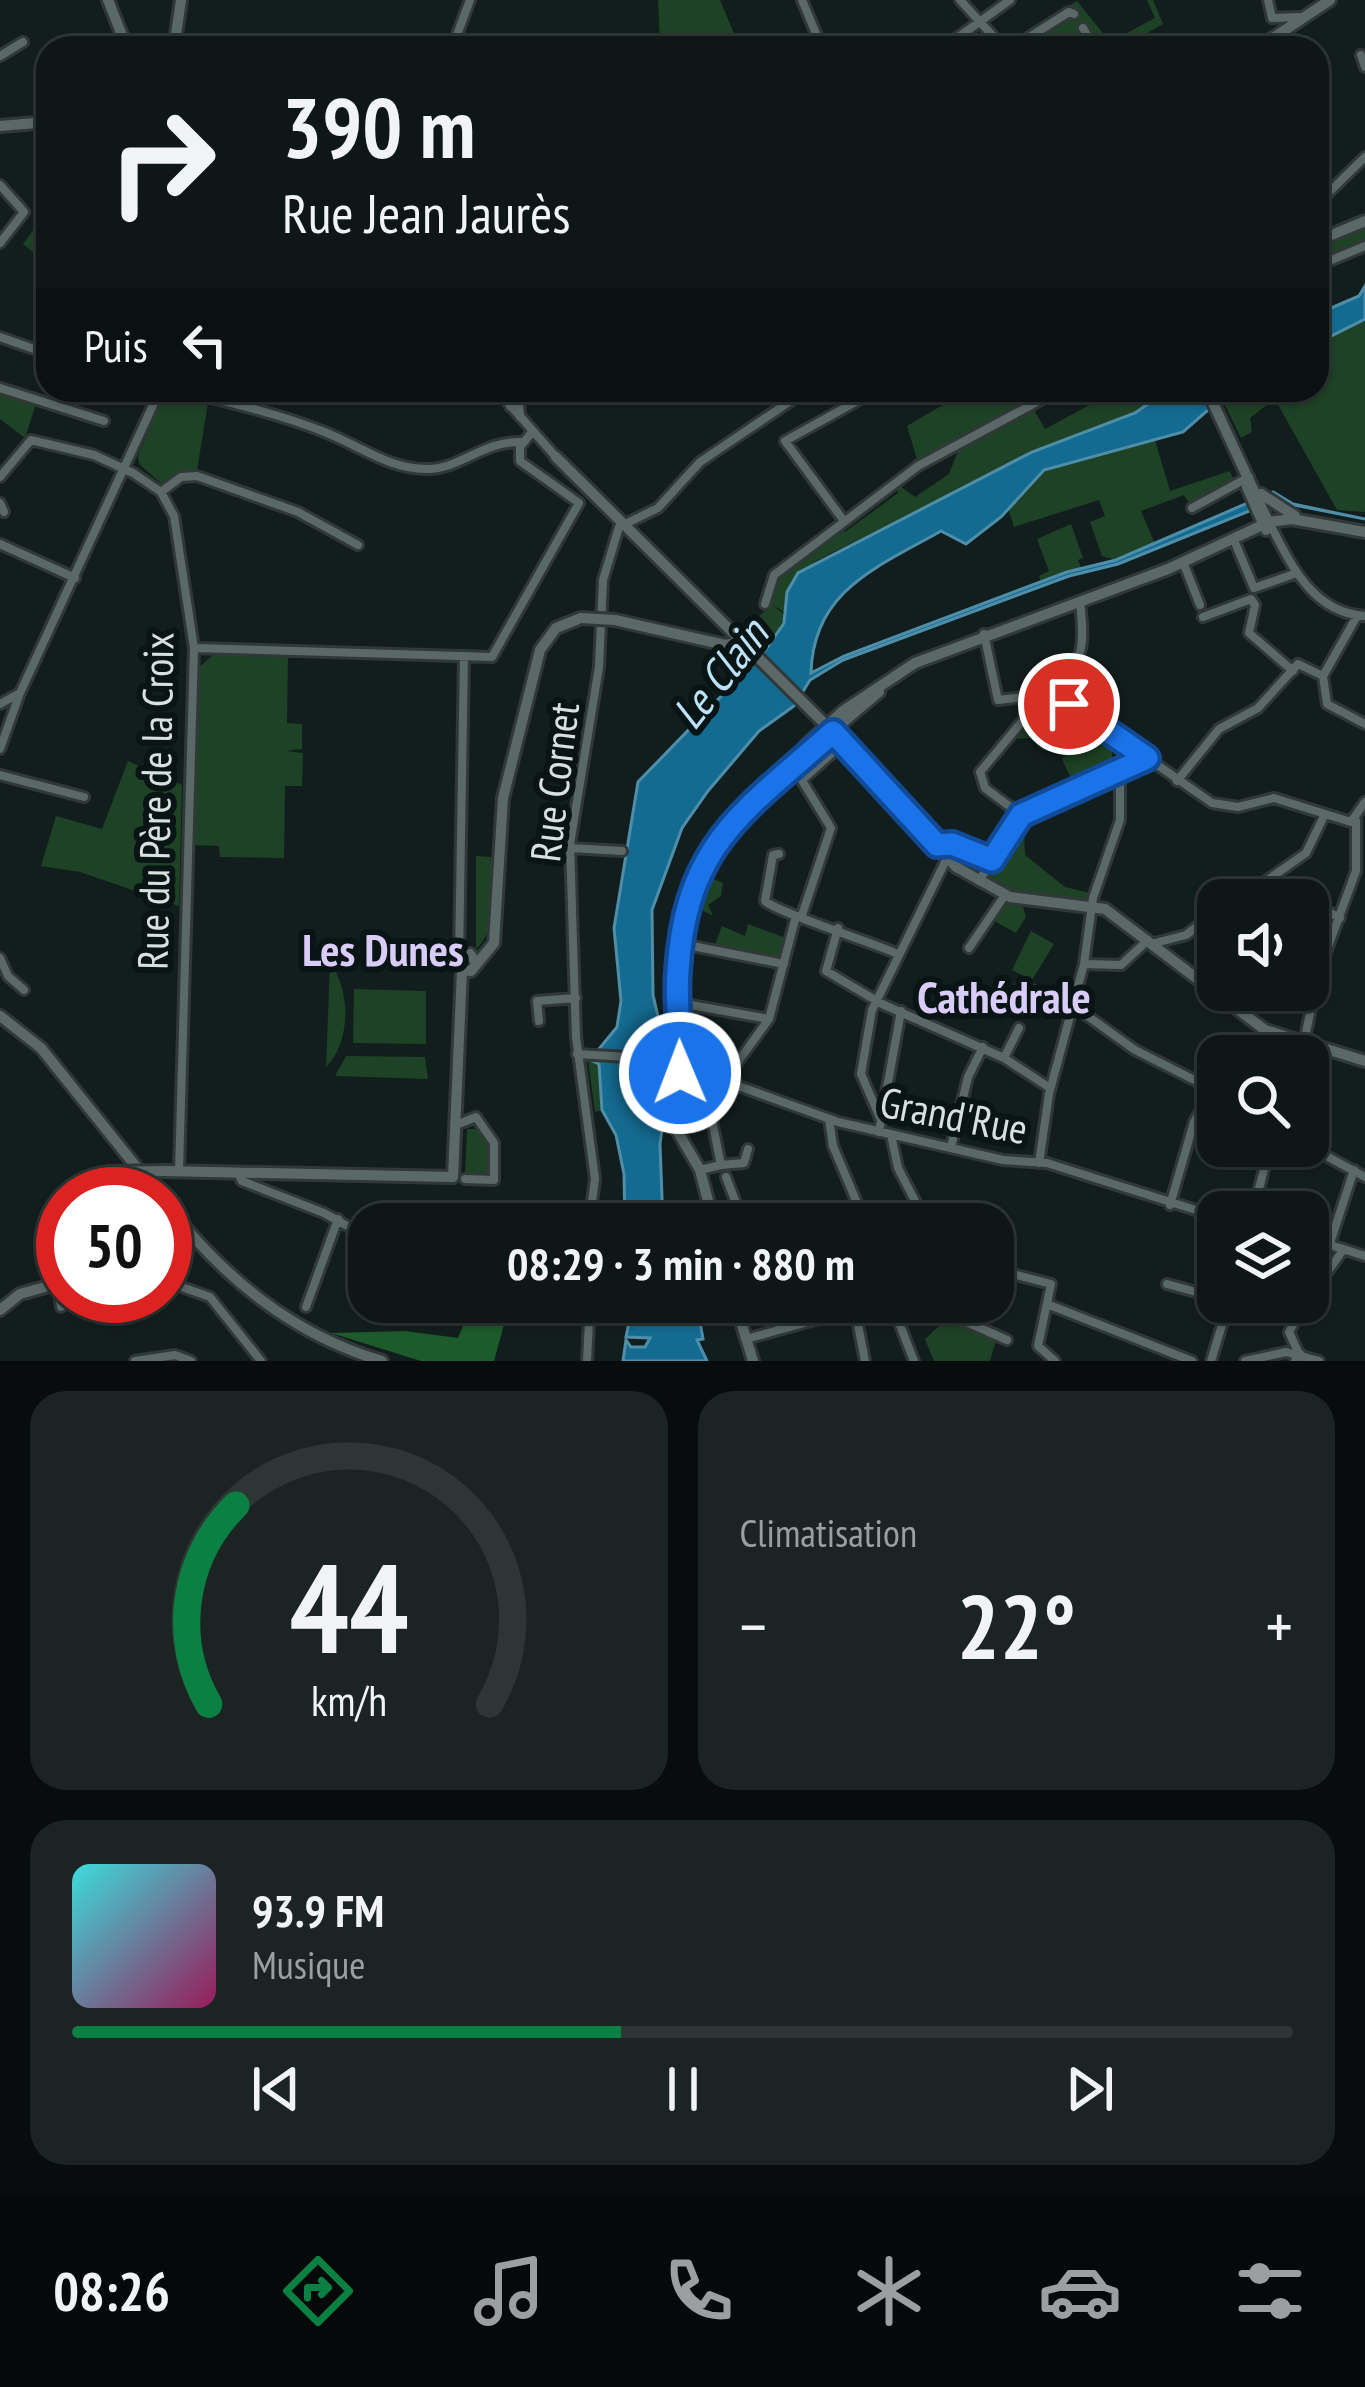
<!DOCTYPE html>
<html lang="fr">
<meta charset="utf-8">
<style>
body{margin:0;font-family:"PT Sans Narrow",sans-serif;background:#1c2323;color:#f1f3f6;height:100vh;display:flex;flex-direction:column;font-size:45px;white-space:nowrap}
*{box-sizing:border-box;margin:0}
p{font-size:39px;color:#9b9fa1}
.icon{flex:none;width:66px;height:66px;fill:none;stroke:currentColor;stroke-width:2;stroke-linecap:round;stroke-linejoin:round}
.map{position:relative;height:1361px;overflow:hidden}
.sheet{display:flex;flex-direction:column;gap:30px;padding:30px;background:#080c0c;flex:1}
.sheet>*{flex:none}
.top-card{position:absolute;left:36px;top:36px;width:1293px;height:366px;border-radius:36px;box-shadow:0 3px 9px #0004,0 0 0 3px #2e3535;background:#0e1616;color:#f1f3f6;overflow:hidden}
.fabs{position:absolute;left:1197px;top:879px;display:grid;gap:24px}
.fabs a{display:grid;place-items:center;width:132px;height:132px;border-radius:24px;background:#0e1616;box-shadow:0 3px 9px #0004,0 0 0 3px #2e3535;font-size:60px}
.speed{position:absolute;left:36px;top:1167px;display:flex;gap:24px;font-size:60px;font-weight:700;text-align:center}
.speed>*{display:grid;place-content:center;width:156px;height:156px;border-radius:50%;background:#0e1616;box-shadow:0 3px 9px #0004,0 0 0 3px #2e3535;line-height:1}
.speed .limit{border:18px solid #d22;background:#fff;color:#111}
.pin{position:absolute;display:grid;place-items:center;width:102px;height:102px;color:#fff;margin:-51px;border:6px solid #fff;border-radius:50%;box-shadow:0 3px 12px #0007}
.me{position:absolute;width:132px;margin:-66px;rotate:359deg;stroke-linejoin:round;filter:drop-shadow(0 0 9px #0008)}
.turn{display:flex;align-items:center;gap:42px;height:252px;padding:0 48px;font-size:54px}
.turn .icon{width:156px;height:156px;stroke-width:2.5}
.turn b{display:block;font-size:84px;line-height:102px}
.then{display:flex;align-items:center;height:114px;padding:0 48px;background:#0003;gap:24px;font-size:45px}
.big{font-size:90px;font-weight:800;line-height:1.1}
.sheet .tile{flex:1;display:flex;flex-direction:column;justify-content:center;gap:18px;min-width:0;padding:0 42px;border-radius:36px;background:#1c2323}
.sheet .dial{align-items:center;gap:0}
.dial svg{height:312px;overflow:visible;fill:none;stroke:#2e3535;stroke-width:7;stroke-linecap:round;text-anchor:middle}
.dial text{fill:#f1f3f6;stroke:none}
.song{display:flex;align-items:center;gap:36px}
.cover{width:144px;height:144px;border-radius:18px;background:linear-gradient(135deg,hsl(180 70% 55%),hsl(330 70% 35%))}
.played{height:12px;border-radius:6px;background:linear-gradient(90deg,#0b8043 45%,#2e3535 45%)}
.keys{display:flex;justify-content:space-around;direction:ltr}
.heat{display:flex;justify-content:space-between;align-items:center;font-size:66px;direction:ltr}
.sheet .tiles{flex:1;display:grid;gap:30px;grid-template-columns:1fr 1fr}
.tile:last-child{grid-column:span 2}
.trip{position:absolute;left:348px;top:1203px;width:666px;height:120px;border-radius:36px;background:#0e1616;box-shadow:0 3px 9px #0004,0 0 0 3px #2e3535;font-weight:800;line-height:120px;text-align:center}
.tab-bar{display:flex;height:192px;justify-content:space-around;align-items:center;background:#060909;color:#9b9fa1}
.tab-bar .icon{width:84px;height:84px}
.tab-bar .current{color:#0b8043}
.tab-bar b{font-size:54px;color:#f1f3f6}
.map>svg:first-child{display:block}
.green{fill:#1e4225}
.forest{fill:#1d5a2c}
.water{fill:#146b91;stroke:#4f8ea9;stroke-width:3}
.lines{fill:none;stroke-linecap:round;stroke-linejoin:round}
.street-casing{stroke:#313838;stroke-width:14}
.secondary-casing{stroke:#313838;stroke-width:16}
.street{stroke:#5a6968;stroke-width:8}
.secondary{stroke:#5a6968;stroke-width:10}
.secondary-bridge-casing{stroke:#313838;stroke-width:16;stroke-linecap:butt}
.secondary-bridge{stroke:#5a6968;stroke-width:10}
.route-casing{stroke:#114b97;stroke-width:30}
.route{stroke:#1a73e8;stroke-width:21}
.labels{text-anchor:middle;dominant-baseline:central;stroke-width:12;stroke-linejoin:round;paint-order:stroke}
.street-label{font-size:42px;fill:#d9e1e0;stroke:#091514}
.water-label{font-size:45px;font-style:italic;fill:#bce2f9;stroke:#091514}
.neighbourhood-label{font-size:45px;font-weight:bold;fill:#d9cdf8;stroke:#091514}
</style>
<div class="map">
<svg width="1365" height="1361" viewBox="0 0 1365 1361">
<rect width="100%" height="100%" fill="#121e1d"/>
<path class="green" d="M658,0H720L740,48H660Z
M1147,0H1153L1163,24L1121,48H1010L1007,43L1077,1L1110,42L1155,18Z
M42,218L48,231V265L23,244Z
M1365,226V244L1317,263V246Z
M1365,319V512L1337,510L1276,401L1278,390H1317V343Z
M968,390H1029L1033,398L917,459L907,426Z
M1094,390H1168L1135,413L1032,452L816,561C795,577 787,587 786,613L771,604L786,616L764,652L756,643L758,636L748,625L766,610L781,576L839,525L845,532L898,493L896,483L915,497L949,474L959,449L1028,412L1034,410L1045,429L1097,401Z
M1231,390H1274L1273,400L1250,418L1252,432L1241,438L1223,401Z
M0,392L36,404L25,438L0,419Z
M165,392L208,403L197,470H183L161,483L139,464L138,456Z
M1155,440L1170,491L1230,471L1234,481L1191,506L1184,495L1141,511L1155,544L1116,560L1102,556L1090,522L1105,516L1099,500L1014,527L1008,508L1044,470Z
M1071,524L1083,558L1078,560L1081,568L1041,582L1039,576L1049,571L1037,539Z
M215,653L288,657L287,723L302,724V749L286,751L303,753L302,786H285L284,858L220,857L219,846L191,845L195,671Z
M1070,707L1108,737L1056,753L1043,750L1030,738L1009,739L1026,721Z
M1112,740V766L1074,785L1062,759L1066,754Z
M128,761L182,785L179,906L80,872L41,866L56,816L102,829Z
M1024,829L1025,855L1065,887L1090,893L1087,899L1019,893L986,878L1004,847Z
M476,856L492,857C493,885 498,930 476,949Z
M704,875L723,883L721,896L708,905L713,916L690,903Z
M1002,901L1023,907L1026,917L1016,933L996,922Z
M748,924L786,938L782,958L713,950L722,926L745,936Z
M1031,931L1054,944L1032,980L1012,970Z
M330,963C351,990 351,1043 326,1067Z
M354,989L426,991V1044L353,1043Z
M346,1056L425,1057L428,1079L335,1076Z
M588,1060L599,1064L602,1110L595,1112Z
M467,1129H480L492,1144V1171L485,1177L465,1176Z
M950,1316L997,1337L990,1361H934L925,1339Z"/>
<path class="forest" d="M473,1302H492L505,1321L494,1361H421L331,1333L405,1331L458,1338Z"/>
<path class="water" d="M1365,286V319L1317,343V314L1359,296Z
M1168,390H1231L1183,432L1044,470L1001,517L966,544L941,531C878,567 813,590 811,673L844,656L1067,572L1116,560L1273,492L1293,504L1365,519L1274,501L1118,564L1069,576L843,660L810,680L794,706L759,731L708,791L682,828L652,910L653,995L670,1068L660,1144L663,1224H625L624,1174L616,1135L602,1110L599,1064L590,1060L617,1027L621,1001L614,928L638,782L764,652L784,623L787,592L798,573L1032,452L1135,413Z
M633,1302H678L700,1322L703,1339L697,1340L707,1361H623L626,1340L631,1347H645L650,1338L626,1337Z"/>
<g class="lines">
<defs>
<path id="street" d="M802,0L822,48
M960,0L1004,48
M1268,0L1272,18L1300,17
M1083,28L1091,42
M452,48L470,0
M943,48L1010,0
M1012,48L1069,12L1074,14
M1361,55L1365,67
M0,56L23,42
M0,185L24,212L0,243
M1317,204L1365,157
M1317,266L1365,246
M0,337L48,354
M0,388L104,421
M179,390C227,402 276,413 322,431C357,444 388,469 426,469C460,470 483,440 523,442
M518,390L520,417
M511,406L556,457
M0,477L31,440L94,455L133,473L161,492L174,516L194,648L179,1171
M161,492L181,477L197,476L298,512L358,545
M0,503L4,512
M1192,508L1249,477
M844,521L785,441L877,390
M1272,528C1292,567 1314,613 1365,616
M1234,540L1254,588L1294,574
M0,544L75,578
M1183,562L1200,605
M765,604L774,575L918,466L1059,390
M1203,617L1251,599L1255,605L1249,633L1293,671
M984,634L998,700L1025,697
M194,648L492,657L579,503L520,461V447L532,432
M1323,676L1327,704L1365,724
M1323,676L1357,616
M0,704L20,693
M1024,719L1070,704L1212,803L1238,807L1274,798L1351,822L1365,802
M0,749L20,693L160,390
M792,764L831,828L802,915
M0,775L84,797
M802,780L831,754
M1177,781L1219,729L1258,708L1298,664L1323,676
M1021,815L985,788L980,772L1024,719L1027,697C1076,659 1088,673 1080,602
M937,845L952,844L992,860
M570,848L622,851
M779,854L773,855L765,901C778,913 872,942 898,954
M979,881L1021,815L1147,758
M1272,881L1306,900
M1239,900L1306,853L1324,816
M1308,901L1340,918
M838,928L826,971L882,1004L1004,1058
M1155,943L1186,935L1218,910
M682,944L784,964
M969,948L1005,895
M0,958L8,976L24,990
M459,958L464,656
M1084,964L1121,965L1148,940
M1021,986L1075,1007L1135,1050L1218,1092
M679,1003L769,1019
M539,1021L537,1001L576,998
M1019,1028L1004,1058L1050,1088
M577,1054L677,1060
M1249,1056L1265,1030
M1301,1056L1319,971L1356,871V821
M680,1065L838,1122L1003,1160L1047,1163L1218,1217
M724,1081L769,1019L796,916
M829,1119L833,1146L866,1224
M881,1120L861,1074L872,1010L947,858
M456,1125L476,1117L494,1143V1180L465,1179
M879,1132L901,1011
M891,1135L898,1168L927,1224
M1308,1146L1365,1177
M951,1147L968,1077L983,1047
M1039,1163L1049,1094L1084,964L1093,898L1120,820V769
M721,1165L744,1163L748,1149
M700,1170L721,1165L709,1106L712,1077
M238,1173L242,1181L324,1213L369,1238
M726,1177L744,1224
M1170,1205L1194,1122L1213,1089
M1253,1212L1270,1146
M496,1219V1224
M589,1224L595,1179L576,1037L570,844L599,667L603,580L619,527L658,508L700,462L807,390
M1308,1238L1365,1256
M1330,1243L1354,1170
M993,1269L1051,1284L1038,1346L1055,1361
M165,1281L210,1297L261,1361
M58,1284L61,1307
M1167,1284L1218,1298
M1308,1299L1343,1250
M772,1302L781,1328
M891,1302L914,1361
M952,1302L951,1315L1007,1340
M1047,1304L1192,1361
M306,1307L338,1219
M855,1309L865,1361
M746,1339L855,1309L860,1302
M1299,1354L1289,1332L1306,1302
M135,1361L175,1355L191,1361
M587,1361L590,1302
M1211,1361L1229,1302
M1245,1361L1286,1352L1319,1361"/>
<path id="secondary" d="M108,0L127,48
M174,48L181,0
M1258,48L1330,0
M0,126L48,122
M1317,241L1365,221
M503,390L511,406
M1207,390L1271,528
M556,457L844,743L956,867L1010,897L1105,909L1265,1030L1365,1061
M1247,487L1266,530
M1261,494L1295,516
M615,620L725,645L744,642
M802,757L879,692
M477,964L470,954L458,960L462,970L471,971L494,943L503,798L540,650L556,628L581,618
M0,1016L41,1048L158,1194
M164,1171L453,1177L462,970
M75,1194L110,1172
M165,1203C223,1277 291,1334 382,1361
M714,1224L700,1170L675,1127L684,910L693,881L715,845L809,742L843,711L915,663L1168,569L1269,522L1292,519L1365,532
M735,1302L753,1361
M0,1310L20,1294L63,1282
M1296,1361L1300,1355"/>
</defs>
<use href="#street" class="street-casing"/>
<use href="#secondary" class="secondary-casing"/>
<use href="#street" class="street"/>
<use href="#secondary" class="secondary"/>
<defs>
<path id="secondary-bridge" d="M581,618L615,620
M110,1172L164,1171"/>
</defs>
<use href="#secondary-bridge" class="secondary-bridge-casing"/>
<use href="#secondary-bridge" class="secondary-bridge"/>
</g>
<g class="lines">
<defs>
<path id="route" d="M680,1073C682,1039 675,1005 678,971C686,842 745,811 833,732L937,845L952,844L992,860L1021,815L1147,758L1069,704"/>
</defs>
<use href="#route" class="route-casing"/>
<use href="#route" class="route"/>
</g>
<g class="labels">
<g class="street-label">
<text transform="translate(554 782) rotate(-83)">Rue Cornet</text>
<text transform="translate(155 801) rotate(-89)">Rue du Père de la Croix</text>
<text transform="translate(954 1115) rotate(11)">Grand'Rue</text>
</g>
<g class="water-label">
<text transform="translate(719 673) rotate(-52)">Le Clain</text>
</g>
<g class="neighbourhood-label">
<text x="383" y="949">Les Dunes</text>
<text x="1004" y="996">Cathédrale</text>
</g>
</g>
</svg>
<div class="fabs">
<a><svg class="icon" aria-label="sound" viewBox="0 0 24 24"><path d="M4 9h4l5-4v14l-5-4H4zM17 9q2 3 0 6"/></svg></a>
<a><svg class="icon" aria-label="search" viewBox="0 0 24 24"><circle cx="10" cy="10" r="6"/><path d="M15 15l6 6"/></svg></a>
<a><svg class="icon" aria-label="layers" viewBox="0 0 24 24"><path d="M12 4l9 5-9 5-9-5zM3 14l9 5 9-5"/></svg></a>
</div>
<div class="speed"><div class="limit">50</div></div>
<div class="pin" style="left:1069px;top:704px;background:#d93025"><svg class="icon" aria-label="arrive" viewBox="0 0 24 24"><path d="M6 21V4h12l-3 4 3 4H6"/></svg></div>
<svg class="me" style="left:680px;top:1073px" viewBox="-20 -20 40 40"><circle r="17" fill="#1a73e8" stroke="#fff" stroke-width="3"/><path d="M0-11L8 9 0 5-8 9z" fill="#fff"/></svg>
<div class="trip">08:29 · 3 min · 880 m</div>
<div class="top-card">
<div class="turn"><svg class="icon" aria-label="right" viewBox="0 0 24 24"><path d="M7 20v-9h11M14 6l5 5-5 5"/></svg><div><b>390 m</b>Rue Jean Jaurès</div></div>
<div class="then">Puis<svg class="icon" aria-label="left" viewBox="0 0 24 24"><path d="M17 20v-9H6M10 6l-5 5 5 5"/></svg></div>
</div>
</div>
<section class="sheet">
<div class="tiles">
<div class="tile dial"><svg viewBox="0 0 100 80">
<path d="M14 69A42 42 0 1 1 86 69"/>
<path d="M14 69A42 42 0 0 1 21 18" stroke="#0b8043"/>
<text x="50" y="56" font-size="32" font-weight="700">44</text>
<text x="50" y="72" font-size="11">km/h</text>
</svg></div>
<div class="tile"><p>Climatisation</p>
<div class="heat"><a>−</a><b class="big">22°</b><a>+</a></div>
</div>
<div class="tile">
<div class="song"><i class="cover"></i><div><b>93.9 FM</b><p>Musique</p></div></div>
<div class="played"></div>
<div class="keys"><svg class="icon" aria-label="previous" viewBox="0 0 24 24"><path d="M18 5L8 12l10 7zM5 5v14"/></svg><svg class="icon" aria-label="pause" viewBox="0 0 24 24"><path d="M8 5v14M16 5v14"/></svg><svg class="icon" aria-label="next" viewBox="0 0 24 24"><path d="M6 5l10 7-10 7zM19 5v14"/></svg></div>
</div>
</div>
</section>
<nav class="tab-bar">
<b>08:26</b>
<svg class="icon current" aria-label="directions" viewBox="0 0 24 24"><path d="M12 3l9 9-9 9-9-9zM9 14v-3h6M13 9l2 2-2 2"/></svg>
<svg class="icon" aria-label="music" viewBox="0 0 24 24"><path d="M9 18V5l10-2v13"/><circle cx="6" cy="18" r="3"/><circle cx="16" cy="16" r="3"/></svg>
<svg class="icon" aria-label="phone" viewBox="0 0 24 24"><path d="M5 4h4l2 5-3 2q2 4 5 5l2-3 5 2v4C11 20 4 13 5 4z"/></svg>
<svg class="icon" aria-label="climate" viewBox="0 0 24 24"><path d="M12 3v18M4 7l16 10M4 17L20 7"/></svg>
<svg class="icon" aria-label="car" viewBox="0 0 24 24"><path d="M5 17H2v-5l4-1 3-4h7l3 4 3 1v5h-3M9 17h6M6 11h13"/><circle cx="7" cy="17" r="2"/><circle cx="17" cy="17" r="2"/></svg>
<svg class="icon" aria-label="filters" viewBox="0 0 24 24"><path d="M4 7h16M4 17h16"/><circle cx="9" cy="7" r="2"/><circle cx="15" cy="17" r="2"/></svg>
</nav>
